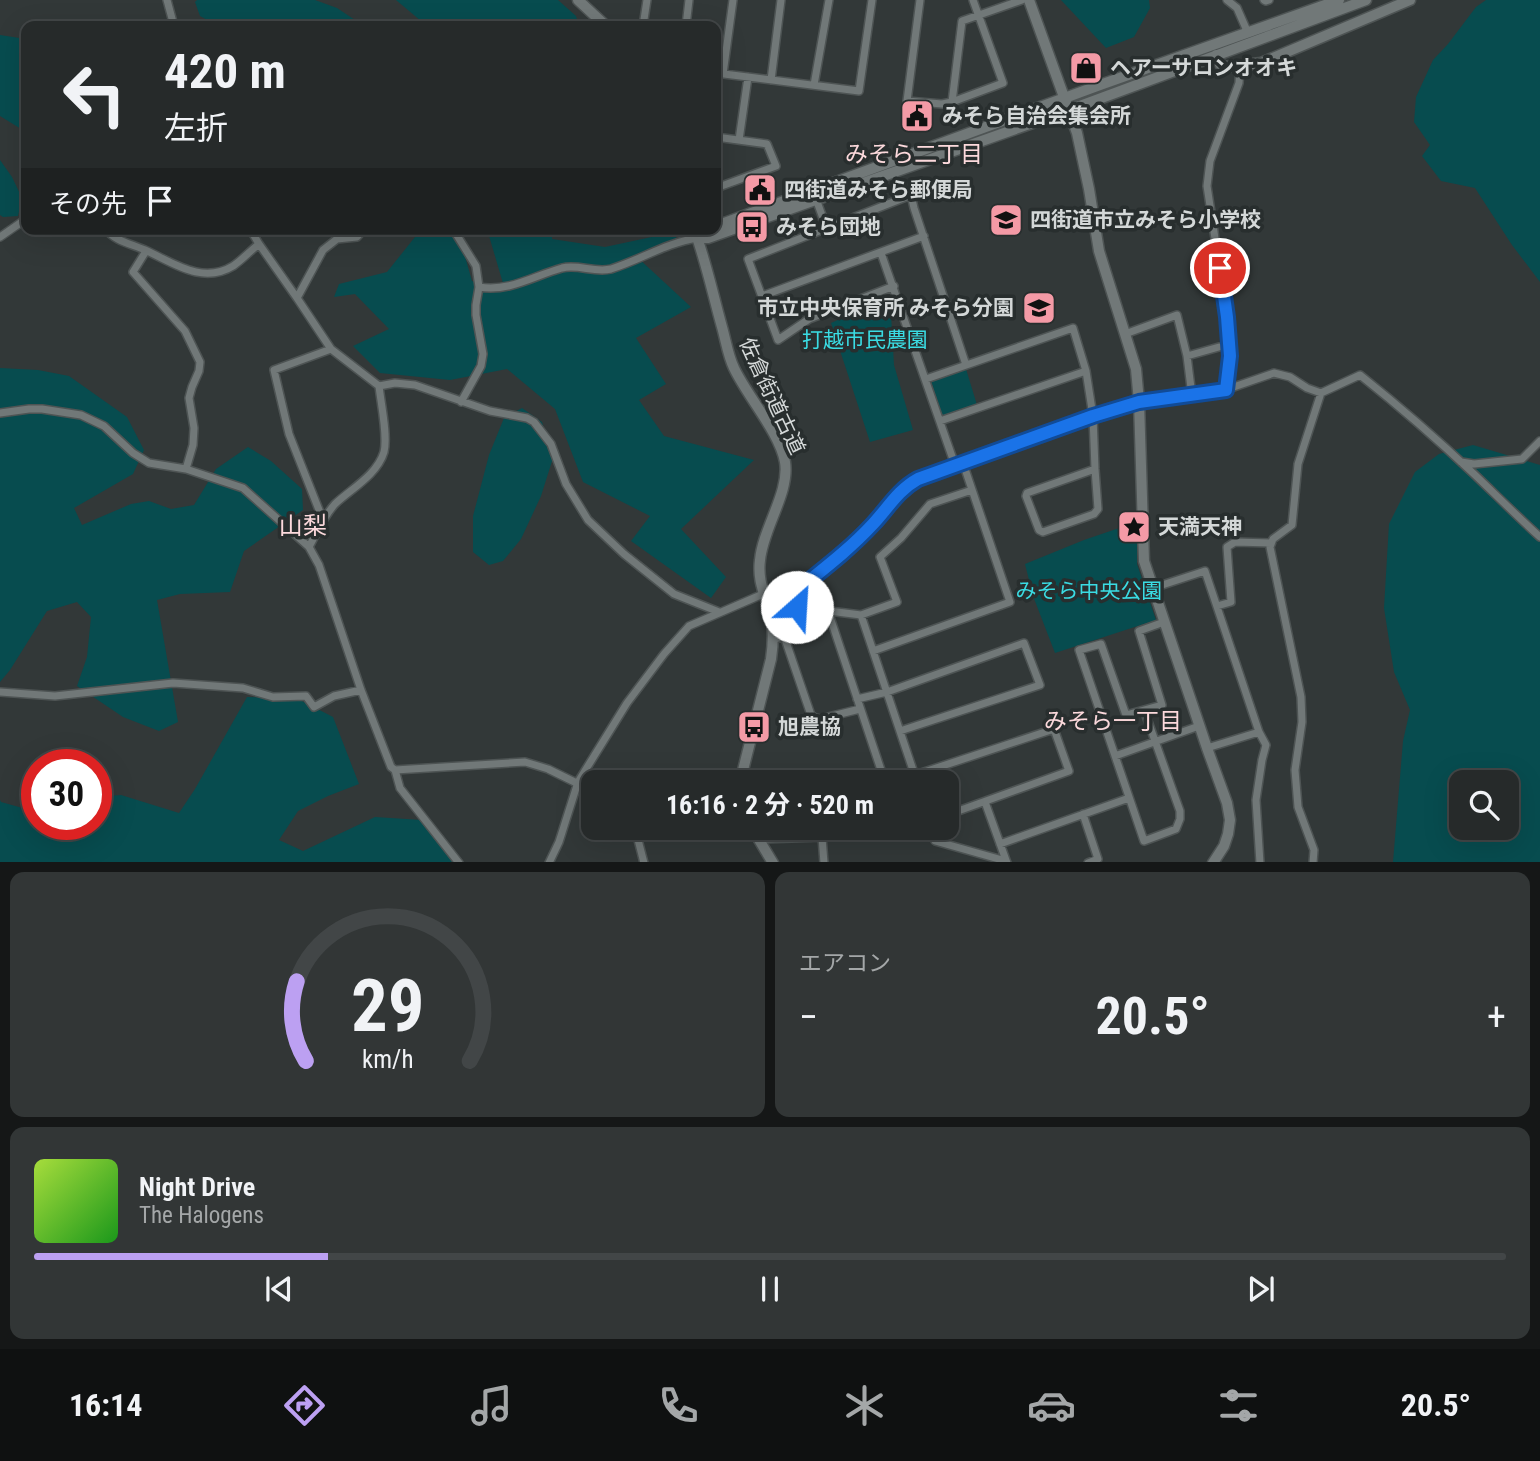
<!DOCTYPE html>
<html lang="ja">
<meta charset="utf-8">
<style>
body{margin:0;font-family:"Roboto Condensed","Noto Sans JP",sans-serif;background:#323636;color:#f1f3f6;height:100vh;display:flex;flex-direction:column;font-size:26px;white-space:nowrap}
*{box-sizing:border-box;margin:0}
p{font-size:23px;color:#a4a7a8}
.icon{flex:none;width:38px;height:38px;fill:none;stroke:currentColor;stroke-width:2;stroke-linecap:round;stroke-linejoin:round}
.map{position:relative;height:862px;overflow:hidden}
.sheet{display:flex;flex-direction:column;gap:10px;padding:10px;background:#151717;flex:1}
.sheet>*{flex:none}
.top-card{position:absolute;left:21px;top:21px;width:700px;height:214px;border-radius:14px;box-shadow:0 7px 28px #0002,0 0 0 2px #424647;background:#262a2a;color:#f1f3f6;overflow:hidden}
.buttons{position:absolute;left:1449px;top:770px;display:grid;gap:14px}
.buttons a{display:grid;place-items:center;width:70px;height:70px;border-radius:14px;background:#262a2a;box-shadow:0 7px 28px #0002,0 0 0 2px #424647;font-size:35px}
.speed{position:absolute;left:21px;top:749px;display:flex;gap:14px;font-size:35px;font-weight:700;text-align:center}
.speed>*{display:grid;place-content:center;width:91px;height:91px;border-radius:50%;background:#262a2a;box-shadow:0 7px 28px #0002,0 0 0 2px #424647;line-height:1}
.speed .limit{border:10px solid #d22;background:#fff;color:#111}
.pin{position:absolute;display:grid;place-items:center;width:60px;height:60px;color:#fff;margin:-30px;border:4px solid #fff;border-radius:50%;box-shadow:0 2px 7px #0007}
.me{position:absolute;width:77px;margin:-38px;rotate:26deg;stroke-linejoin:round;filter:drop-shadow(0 0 5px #0008)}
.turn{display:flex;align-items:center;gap:24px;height:147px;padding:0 28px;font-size:32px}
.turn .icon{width:91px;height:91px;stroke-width:2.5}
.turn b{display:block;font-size:49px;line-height:60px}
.then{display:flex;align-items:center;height:66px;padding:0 28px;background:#0003;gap:14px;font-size:26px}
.big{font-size:52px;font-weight:700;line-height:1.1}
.sheet .card{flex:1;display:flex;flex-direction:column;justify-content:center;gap:10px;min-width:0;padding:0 24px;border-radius:14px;background:#323636}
.sheet .dial{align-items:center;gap:0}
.dial svg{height:182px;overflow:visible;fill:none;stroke:#424647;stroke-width:7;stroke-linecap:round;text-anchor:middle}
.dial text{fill:#f1f3f6;stroke:none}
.song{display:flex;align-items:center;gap:21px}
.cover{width:84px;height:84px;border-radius:10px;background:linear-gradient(135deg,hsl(80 70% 55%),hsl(120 70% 35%))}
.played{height:7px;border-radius:4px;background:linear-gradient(90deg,#bca0f2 20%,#424647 20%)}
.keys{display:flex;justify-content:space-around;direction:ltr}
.heat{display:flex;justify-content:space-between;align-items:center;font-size:38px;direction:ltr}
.sheet .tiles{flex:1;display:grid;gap:10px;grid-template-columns:1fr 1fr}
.card:last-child{grid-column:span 2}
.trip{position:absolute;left:581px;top:770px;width:378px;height:70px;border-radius:14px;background:#262a2a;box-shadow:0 7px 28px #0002,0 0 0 2px #424647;font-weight:700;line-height:70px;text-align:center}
.tab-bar{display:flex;height:112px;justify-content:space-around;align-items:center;background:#0f1111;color:#a4a7a8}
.tab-bar .icon{width:49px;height:49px}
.tab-bar .on{color:#bca0f2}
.tab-bar b{font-size:32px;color:#f1f3f6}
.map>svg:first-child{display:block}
.green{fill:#074c4f;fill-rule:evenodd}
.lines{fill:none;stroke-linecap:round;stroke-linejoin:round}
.minor-casing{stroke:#4e5454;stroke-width:10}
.tertiary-casing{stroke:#4e5454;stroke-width:13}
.minor{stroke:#717878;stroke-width:7}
.tertiary{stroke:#717878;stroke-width:10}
.route-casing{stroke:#114b97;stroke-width:18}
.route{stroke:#1a73e8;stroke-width:12}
.labels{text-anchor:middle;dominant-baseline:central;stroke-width:7;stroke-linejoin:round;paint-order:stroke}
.poi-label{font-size:21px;font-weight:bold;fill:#d4d8d8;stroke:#282e2e;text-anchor:start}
.park-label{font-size:21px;fill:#3adce3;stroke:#282e2e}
.street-label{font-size:21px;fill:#d4d8d8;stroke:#282e2e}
.neighbourhood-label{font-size:23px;fill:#fcd9dc;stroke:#282e2e}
.quarter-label{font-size:24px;fill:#fcd9dc;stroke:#282e2e}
</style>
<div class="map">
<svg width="1540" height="863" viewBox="0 0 1540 863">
<rect width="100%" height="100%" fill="#323838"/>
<path class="green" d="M197,0H315L337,8L364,26H218L200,16L195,2Z
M396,0H558L576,16L579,26H427Z
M1061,0H1149L1150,8L1134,37L1106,48Z
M1486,0H1540V282L1512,245L1475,188L1441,181L1422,156L1430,145L1414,122L1416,97L1433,60L1448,44L1476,7Z
M0,35L26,39V132L0,116Z
M0,160L12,177L22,198L18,216L3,217L0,215Z
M487,229H552V239L605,247L675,232L677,242L637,257L691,307L636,338L666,384L639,400L664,436L754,460L681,529L726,577L711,598L631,541L650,516L583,482L555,409L507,369L450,380L380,373L353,346L389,329L355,294L334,297L339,284L387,272L419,232H458L472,281L505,290Z
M890,297L894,365L913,430L870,442L831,323Z
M0,368L38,370L69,376L127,417L144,450L133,474L74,508L82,525L131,504L149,501L171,509L194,505L216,469L248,447L271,461L302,489L303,510L244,551L230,592L180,594L157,600L178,722L159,731L123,717L77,686L87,657L91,617L77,602L47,611L10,670L0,682Z
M966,369L977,405L943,417L931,381Z
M522,408L542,422L553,458L541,496L521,539L503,561L489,565L473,552V516L489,455L504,418Z
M1473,445L1540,465V862H1393L1403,741L1410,710L1394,672L1384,608L1389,524L1415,472L1439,454ZM1461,782H1507V828H1461Z
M1128,525L1129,533L1137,532V564L1156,620L1055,653L1033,596L1025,564L1084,540Z
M247,697L298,699L333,717L359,784L328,796L298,811L279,840L303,851L375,817L422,820L455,862H0V800L1,802L37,812V824H96V797L121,795L179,813L195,789Z"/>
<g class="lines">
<defs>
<path id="minor" d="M167,0L174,26
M920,0L907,101L942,104L952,102L1003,83L973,0
M1227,0L1237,8L1248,33
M1264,0L1266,1L1269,0
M643,26L647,0
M686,26L689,0
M716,73L859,91L872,0
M723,74L733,0
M771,80L781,0
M814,85L829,0
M952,102L962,21L1022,0
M716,137L767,144L776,166L716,188
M739,140L748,77
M816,199L827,229
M106,229C114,241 132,244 145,250C172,262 202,285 233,266C242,260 250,251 259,244
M250,229L259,244L297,298L331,349L379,386C381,404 388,436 384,452C377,475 351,489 335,504C324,516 317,532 309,547
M453,229L476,266L479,287L476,305V315L483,354L481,366L461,402
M0,237L26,219
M146,251L133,272L185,331L200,362L199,371L192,387L189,398L194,428L193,445L186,469
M881,253L955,465
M894,286L809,319L778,340L748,259L911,195L914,208L966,365
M479,287C510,292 533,276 562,268C578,264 595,273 611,269C640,260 666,243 697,238
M762,296L924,236
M297,298L323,250L337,239L357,237L364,229
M1125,334L1177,315L1187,356L1192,396
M1187,356L1219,347
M926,379L1073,328L1086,371L1093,416L1139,402L1225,390L1274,373L1290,377L1307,388L1321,393L1360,375C1399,406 1437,439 1474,474C1496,495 1517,516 1540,537
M379,386L395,383L415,385L490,411L527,418L534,422L551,444L566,484L588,520L624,554L674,594L719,612
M1225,390L1230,357L1227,317L1207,186L1210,161L1239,83L1240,67
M0,413L29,409H42L81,415L104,426L133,453L149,463L186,469L243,488L309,547L319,565L361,690L391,767L395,770L400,788L459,863
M940,421L1086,371
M1461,462L1474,464L1522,459L1540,441
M323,520L289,434L274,370L331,349
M1153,588L1205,571L1259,732L1266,745L1262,760L1256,800L1260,863
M795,592L797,607L861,615L897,602L880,557L901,538L930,504L972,490
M766,605L795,592L838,558L873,523L899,491L910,483L934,472L995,452L1093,416L1095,469L1098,509L1094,514L1043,532L1039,530L1026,496L1027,493L1095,469
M1217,606L1231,602L1227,547L1235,542L1271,543
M828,611L885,782
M861,615L917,782
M774,639L782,637L785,639L811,715L815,718L820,719L860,709
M873,651L1010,602L963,463
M0,692L55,696L173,683L243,688L273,697L306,696L314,707L334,696L361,690
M857,699L887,692L1024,643L1040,685L900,731
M1144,710L1180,811V819L1176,829L1144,841L1079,650L1101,644L1126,715L1162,705L1139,631L1164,622
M1207,748L1259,732
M1115,756L1199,726
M395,770L525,762L548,769L593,791
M915,775L1054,729L1069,771L947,815
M710,782L715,780L741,778
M985,802L1007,863
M1083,814L1098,859L1088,863
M635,828L644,863
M901,828L902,830
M932,828L935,841L1006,861
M635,829L654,831L661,828
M758,839L822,837L824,863
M1000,844L1129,798
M549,863L559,842L578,782L627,703L664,654L689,626L763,594
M1313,863L1314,850L1298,807L1295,770L1302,722L1301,697L1270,547L1273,539L1292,525L1298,464L1321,393"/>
<path id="tertiary" d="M578,0L606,26
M1029,0L1077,133L1089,189L1099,251L1136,369L1139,402L1144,561L1207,748L1227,803L1230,820L1228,834L1224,846L1213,863
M1216,55L1220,64L1226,67L1261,63L1410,0
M716,226L1100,85L1339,0
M694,229C706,261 713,295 722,327C726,341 728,356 734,368C747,396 780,433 785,462C790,492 763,528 760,560C757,582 766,596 771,617C774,631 773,645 771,659L740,782
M697,238H708L1069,110L1366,0
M752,828L773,863"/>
</defs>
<use href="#minor" class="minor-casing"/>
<use href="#tertiary" class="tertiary-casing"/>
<use href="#minor" class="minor"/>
<use href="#tertiary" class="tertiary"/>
</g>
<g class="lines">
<defs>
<path id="route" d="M797,607L795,592C822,570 849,550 873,524C888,508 898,490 918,479L1093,416L1139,402L1226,390L1230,356L1227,317L1220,268"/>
</defs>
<use href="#route" class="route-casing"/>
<use href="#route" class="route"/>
</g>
<defs>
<symbol id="shop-square" viewBox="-11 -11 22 22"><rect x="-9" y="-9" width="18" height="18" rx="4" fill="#f49aa6" stroke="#282e2e"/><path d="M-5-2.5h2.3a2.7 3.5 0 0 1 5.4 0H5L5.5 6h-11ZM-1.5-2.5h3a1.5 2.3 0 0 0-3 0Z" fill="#111"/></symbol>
<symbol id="civic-square" viewBox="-11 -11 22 22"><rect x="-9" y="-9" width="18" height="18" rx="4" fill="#f49aa6" stroke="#282e2e"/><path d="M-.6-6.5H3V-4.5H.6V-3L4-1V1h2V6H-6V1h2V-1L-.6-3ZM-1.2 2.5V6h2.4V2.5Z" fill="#111"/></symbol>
<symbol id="school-square" viewBox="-11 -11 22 22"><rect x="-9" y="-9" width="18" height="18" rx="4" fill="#f49aa6" stroke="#282e2e"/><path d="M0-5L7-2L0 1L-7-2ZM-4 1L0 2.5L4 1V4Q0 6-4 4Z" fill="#111"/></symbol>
<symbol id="bus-square" viewBox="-11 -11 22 22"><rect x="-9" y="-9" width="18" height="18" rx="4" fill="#f49aa6" stroke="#282e2e"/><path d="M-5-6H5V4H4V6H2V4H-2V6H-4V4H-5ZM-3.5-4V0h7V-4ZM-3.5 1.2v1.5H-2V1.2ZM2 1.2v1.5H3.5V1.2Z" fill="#111"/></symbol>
<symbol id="sight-square" viewBox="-11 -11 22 22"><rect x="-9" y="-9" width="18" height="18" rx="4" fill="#f49aa6" stroke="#282e2e"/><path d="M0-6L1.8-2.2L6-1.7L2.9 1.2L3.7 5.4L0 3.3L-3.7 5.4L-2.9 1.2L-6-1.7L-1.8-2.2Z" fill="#111"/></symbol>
</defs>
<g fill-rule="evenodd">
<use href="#shop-square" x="1067" y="49" width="38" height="38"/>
<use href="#civic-square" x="898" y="97" width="38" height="38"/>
<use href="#civic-square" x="741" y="171" width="38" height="38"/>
<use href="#school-square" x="987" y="201" width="38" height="38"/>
<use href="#bus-square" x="733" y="208" width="38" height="38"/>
<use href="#school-square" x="1020" y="289" width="38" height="38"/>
<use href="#sight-square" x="1115" y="508" width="38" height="38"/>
<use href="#bus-square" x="735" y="708" width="38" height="38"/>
</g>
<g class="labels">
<g class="poi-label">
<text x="1110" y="68">ヘアーサロンオオキ</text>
<text x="942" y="116">みそら自治会集会所</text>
<text x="784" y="190">四街道みそら郵便局</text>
<text x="1030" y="220">四街道市立みそら小学校</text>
<text x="776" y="227">みそら団地</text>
<text x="1014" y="308" text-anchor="end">市立中央保育所 みそら分園</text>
<text x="1158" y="527">天満天神</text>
<text x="778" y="727">旭農協</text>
</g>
<g class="park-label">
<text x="865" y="340">打越市民農園</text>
<text x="1089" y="591">みそら中央公園</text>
</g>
<g class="street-label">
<text transform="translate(772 396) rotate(65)">佐倉街道古道</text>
</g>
<g class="neighbourhood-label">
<text x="914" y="154">みそら二丁目</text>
<text x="1113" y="721">みそら一丁目</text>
</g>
<g class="quarter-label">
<text x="303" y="526">山梨</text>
</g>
</g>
</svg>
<div class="buttons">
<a><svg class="icon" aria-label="search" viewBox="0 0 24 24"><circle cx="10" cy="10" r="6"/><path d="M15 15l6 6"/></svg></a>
</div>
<div class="speed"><div class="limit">30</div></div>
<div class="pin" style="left:1220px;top:268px;background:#d93025"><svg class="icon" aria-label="arrive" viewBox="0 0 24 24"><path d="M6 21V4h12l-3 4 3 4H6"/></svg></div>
<svg class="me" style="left:797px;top:607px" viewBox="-20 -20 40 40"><circle r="19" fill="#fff"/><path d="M0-13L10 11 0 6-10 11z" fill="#1a73e8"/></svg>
<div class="trip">16:16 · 2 分 · 520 m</div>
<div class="top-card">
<div class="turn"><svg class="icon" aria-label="left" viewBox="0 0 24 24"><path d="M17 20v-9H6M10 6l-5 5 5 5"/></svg><div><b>420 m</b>左折</div></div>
<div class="then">その先<svg class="icon" aria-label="arrive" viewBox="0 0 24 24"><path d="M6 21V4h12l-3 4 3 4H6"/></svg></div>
</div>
</div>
<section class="sheet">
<div class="tiles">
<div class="card dial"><svg viewBox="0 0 100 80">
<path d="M14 69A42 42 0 1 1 86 69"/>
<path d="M14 69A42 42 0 0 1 10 34" stroke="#bca0f2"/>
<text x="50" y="56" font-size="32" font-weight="700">29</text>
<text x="50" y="72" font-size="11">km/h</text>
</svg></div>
<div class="card"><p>エアコン</p>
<div class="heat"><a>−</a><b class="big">20.5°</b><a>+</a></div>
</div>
<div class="card">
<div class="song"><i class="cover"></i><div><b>Night Drive</b><p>The Halogens</p></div></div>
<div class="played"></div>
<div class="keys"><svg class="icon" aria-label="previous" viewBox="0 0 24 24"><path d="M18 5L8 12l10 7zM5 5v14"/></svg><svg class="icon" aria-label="pause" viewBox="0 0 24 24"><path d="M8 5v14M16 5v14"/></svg><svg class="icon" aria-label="next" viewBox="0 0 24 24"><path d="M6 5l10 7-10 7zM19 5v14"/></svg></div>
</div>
</div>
</section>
<nav class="tab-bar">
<b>16:14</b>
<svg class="icon on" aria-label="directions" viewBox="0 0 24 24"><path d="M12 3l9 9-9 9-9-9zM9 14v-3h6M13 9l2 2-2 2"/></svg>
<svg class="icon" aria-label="music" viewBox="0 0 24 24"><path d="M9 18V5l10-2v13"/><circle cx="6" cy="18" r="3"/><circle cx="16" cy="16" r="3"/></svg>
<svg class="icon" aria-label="phone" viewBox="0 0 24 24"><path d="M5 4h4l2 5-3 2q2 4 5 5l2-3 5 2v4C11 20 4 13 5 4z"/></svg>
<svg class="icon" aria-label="climate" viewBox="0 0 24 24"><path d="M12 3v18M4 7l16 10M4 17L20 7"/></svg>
<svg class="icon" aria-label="car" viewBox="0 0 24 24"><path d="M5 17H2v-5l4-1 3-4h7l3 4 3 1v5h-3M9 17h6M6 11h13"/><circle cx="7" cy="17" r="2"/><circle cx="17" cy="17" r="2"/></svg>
<svg class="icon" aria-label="filters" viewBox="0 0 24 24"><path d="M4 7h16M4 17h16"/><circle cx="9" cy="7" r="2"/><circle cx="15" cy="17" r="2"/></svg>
<b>20.5°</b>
</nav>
